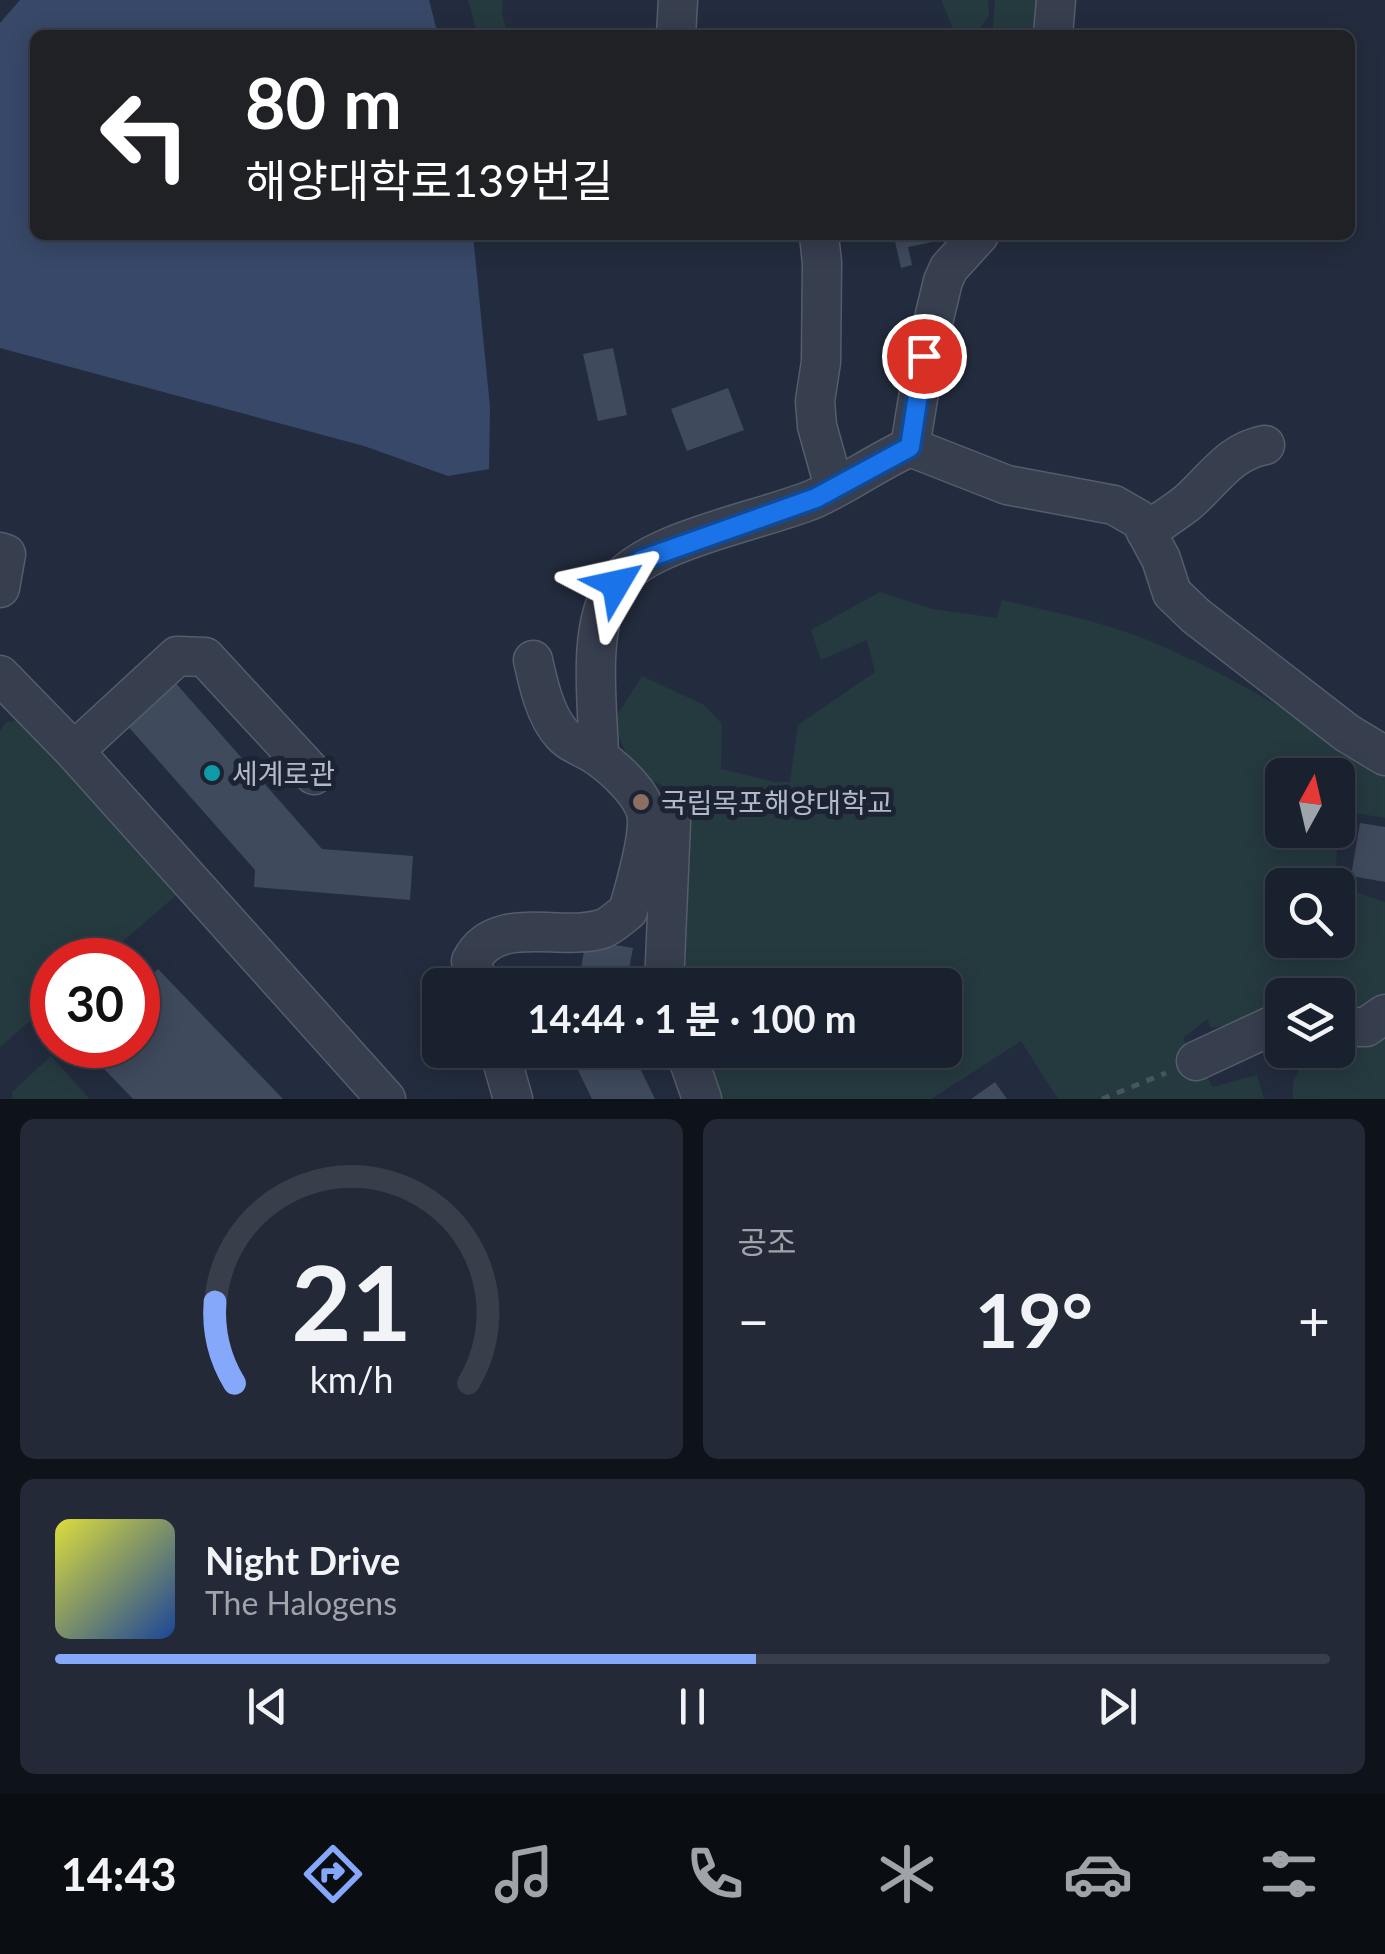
<!DOCTYPE html>
<html lang="ko">
<meta charset="utf-8">
<style>
body{margin:0;font-family:Lato,"Noto Sans KR",sans-serif;background:#232936;color:#f1f3f6;height:100vh;display:flex;flex-direction:column;font-size:38px;white-space:nowrap}
*{box-sizing:border-box;margin:0}
p{font-size:32px;color:#9fa3aa}
.icon{flex:none;width:55px;height:55px;fill:none;stroke:currentColor;stroke-width:2;stroke-linecap:round;stroke-linejoin:round}
.map{position:relative;height:1099px;overflow:hidden}
.panel{display:flex;flex-direction:column;gap:20px;padding:20px;background:#0e1219;flex:1}
.panel>*{flex:none}
.top-card{position:absolute;left:30px;top:30px;width:1325px;height:210px;border-radius:15px;box-shadow:0 5px 25px #0003,0 0 0 2px #383e4a;background:#202124;color:#fff;overflow:hidden}
.needle{width:65px;rotate:8deg}
.tools{position:absolute;left:1265px;top:758px;display:grid;gap:20px}
.tools a{display:grid;place-items:center;width:90px;height:90px;border-radius:15px;background:#1a212e;box-shadow:0 5px 25px #0003,0 0 0 2px #383e4a;font-size:50px}
.speed{position:absolute;left:30px;top:938px;display:flex;gap:20px;font-size:50px;font-weight:700;text-align:center}
.speed>*{display:grid;place-content:center;width:130px;height:130px;border-radius:50%;background:#1a212e;box-shadow:0 5px 25px #0003,0 0 0 2px #383e4a;line-height:1}
.speed .limit{border:15px solid #d22;background:#fff;color:#111}
.pin{position:absolute;display:grid;place-items:center;width:85px;height:85px;color:#fff;margin:-42px;border:5px solid #fff;border-radius:50%;box-shadow:0 2px 10px #0007}
.me{position:absolute;width:110px;margin:-55px;rotate:54deg;stroke-linejoin:round;filter:drop-shadow(0 0 8px #0008)}
.turn{display:flex;align-items:center;gap:35px;height:210px;padding:0 50px;font-size:45px}
.turn .icon{width:130px;height:130px;stroke-width:2.5}
.turn b{display:block;font-size:70px;line-height:85px}
.big{font-size:75px;font-weight:700;line-height:1.1}
.panel .widget{flex:1;display:flex;flex-direction:column;justify-content:center;gap:15px;min-width:0;padding:0 35px;border-radius:15px;background:#232936}
.panel .dial{align-items:center;gap:0}
.dial svg{height:260px;overflow:visible;fill:none;stroke:#383e4a;stroke-width:7;stroke-linecap:round;text-anchor:middle}
.dial text{fill:#f1f3f6;stroke:none}
.song{display:flex;align-items:center;gap:30px}
.cover{width:120px;height:120px;border-radius:15px;background:linear-gradient(135deg,hsl(60 70% 55%),hsl(220 70% 35%))}
.played{height:10px;border-radius:5px;background:linear-gradient(90deg,#86a8fb 55%,#383e4a 55%)}
.keys{display:flex;justify-content:space-around;direction:ltr}
.heat{display:flex;justify-content:space-between;align-items:center;font-size:55px;direction:ltr}
.panel .tiles{flex:1;display:grid;gap:20px;grid-template-columns:1fr 1fr}
.widget:last-child{grid-column:span 2}
.trip{position:absolute;left:422px;top:968px;width:540px;height:100px;border-radius:15px;background:#1a212e;box-shadow:0 5px 25px #0003,0 0 0 2px #383e4a;font-weight:700;line-height:100px;text-align:center}
.menu{display:flex;height:160px;justify-content:space-around;align-items:center;background:#0a0d12;color:#9fa3aa}
.menu .icon{width:70px;height:70px}
.menu .selected{color:#86a8fb}
.menu b{font-size:45px;color:#f1f3f6}
.map>svg:first-child{display:block}
.green{fill:#253a3f;fill-rule:evenodd}
.water{fill:#384868}
.building{fill:#3f4a5d}
.lines{fill:none;stroke-linecap:round;stroke-linejoin:round}
.minor-casing{stroke:#555c6c;stroke-width:41}
.path{stroke:#43575c;stroke-width:5;stroke-dasharray:8 8;stroke-linecap:butt}
.minor{stroke:#373e4e;stroke-width:38}
.route-casing{stroke:#114b97;stroke-width:25}
.route{stroke:#1a73e8;stroke-width:18}
.culture-dot{fill:#0f9aa8;stroke:#1c2333;stroke-width:4}
.education-dot{fill:#8d6e63;stroke:#1c2333;stroke-width:4}
.labels{text-anchor:middle;dominant-baseline:central;stroke-width:10;stroke-linejoin:round;paint-order:stroke}
.poi-label{font-size:28px;fill:#b3b9c9;stroke:#1c2333;text-anchor:start}
</style>
<div class="map">
<svg width="1385" height="1099" viewBox="0 0 1385 1099">
<rect width="100%" height="100%" fill="#232c3e"/>
<path class="green" d="M468,0H503L502,15L508,35H478Z
M941,0H988L989,15L976,35H956Z
M995,0H1048L1043,35H992Z
M880,592L932,609L997,618L1002,600C1052,612 1103,622 1150,641C1232,675 1310,724 1385,771V818L1341,811L1334,885H1282V940H1338V886L1385,902V1000L1354,1018L1338,1013V995H1282V1004L1262,1008L1242,1022L1211,1028L1207,1019L1183,1038L1213,1087L1257,1075L1264,1099H1058L1021,1041L931,1099H714L701,1050H945V985H688L676,925L692,800L636,773L612,723L642,676L704,705L722,724L721,769L774,782H790L798,725L875,672L867,640L821,660L811,630ZM1282,775H1338V830H1282Z
M27,720L180,892L101,960H52V1002L0,1047V732L6,722Z
M1385,1030V1099H1293V1083L1299,1069L1289,1050H1338V1035Z
M51,1056L90,1099H12V1092Z"/>
<path class="water" d="M20,0H429L438,35H35V235H473L490,407L489,469L448,476L364,446L0,348V23Z"/>
<path class="building" d="M930,235L932,242L908,247L912,265L901,268L894,237Z
M613,348L627,415L598,421L583,354Z
M728,388L744,430L687,451L671,409Z
M151,655L322,849L413,856L410,900L254,887L255,870L103,698Z
M1360,823L1385,827V882L1351,876Z
M586,940L633,948L626,985H578Z
M158,969L283,1099H133L81,1045H138V989Z
M568,1050H631L655,1099H592Z
M995,1082L1007,1099H971Z"/>
<g class="lines">
<defs>
<path id="minor" d="M676,35L678,0
M1053,35L1056,0
M819,235L822,263L821,362L815,401L817,426L834,487
M910,447L1007,485L1114,505L1140,520L1161,559L1172,593L1196,616L1347,733L1385,756
M910,447L925,356L943,281L949,268L979,235
M1146,532C1160,522 1174,513 1187,503C1214,480 1228,452 1265,445
M0,552L6,554L0,588
M0,675L74,751L386,1099
M74,751L177,656L205,657L314,775
M599,757C598,707 586,627 615,585C645,540 766,520 816,498C848,483 877,462 910,447
M648,817L671,822L664,985
M479,985L471,961C496,913 558,942 602,929C611,926 620,917 628,911C635,887 648,842 647,819C646,795 612,766 594,754C583,747 569,743 561,733C545,715 538,683 533,660
M1338,1027H1366L1385,1014
M499,1050L513,1099
M685,1050L702,1099
M1196,1061L1282,1021"/>
</defs>
<use href="#minor" class="minor-casing"/>
<path class="path" d="M1102,1099L1166,1073"/>
<use href="#minor" class="minor"/>
</g>
<g class="lines">
<defs>
<path id="route" d="M616,584L641,560L816,498L910,447L924,356"/>
</defs>
<use href="#route" class="route-casing"/>
<use href="#route" class="route"/>
</g>
<circle class="culture-dot" cx="212" cy="773" r="10"/>
<circle class="education-dot" cx="641" cy="802" r="10"/>
<g class="labels">
<g class="poi-label">
<text x="232" y="773">세계로관</text>
<text x="661" y="802">국립목포해양대학교</text>
</g>
</g>
</svg>
<div class="tools">
<a><svg class="needle" viewBox="-14 -14 28 28"><path d="M0-13l5 13h-10z" fill="#e53935"/><path d="M0 13l5-13h-10z" fill="#9fa3aa"/></svg></a>
<a><svg class="icon" aria-label="search" viewBox="0 0 24 24"><circle cx="10" cy="10" r="6"/><path d="M15 15l6 6"/></svg></a>
<a><svg class="icon" aria-label="layers" viewBox="0 0 24 24"><path d="M12 4l9 5-9 5-9-5zM3 14l9 5 9-5"/></svg></a>
</div>
<div class="speed"><div class="limit">30</div></div>
<div class="pin" style="left:924px;top:356px;background:#d93025"><svg class="icon" aria-label="arrive" viewBox="0 0 24 24"><path d="M6 21V4h12l-3 4 3 4H6"/></svg></div>
<svg class="me" style="left:616px;top:584px" viewBox="-20 -20 40 40"><path d="M0-17L14 15 0 8-14 15z" fill="#1a73e8" stroke="#fff" stroke-width="4"/></svg>
<div class="trip">14:44 · 1 분 · 100 m</div>
<div class="top-card">
<div class="turn"><svg class="icon" aria-label="left" viewBox="0 0 24 24"><path d="M17 20v-9H6M10 6l-5 5 5 5"/></svg><div><b>80 m</b>해양대학로139번길</div></div>
</div>
</div>
<section class="panel">
<div class="tiles">
<div class="widget dial"><svg viewBox="0 0 100 80">
<path d="M14 69A42 42 0 1 1 86 69"/>
<path d="M14 69A42 42 0 0 1 8 44" stroke="#86a8fb"/>
<text x="50" y="56" font-size="32" font-weight="700">21</text>
<text x="50" y="72" font-size="11">km/h</text>
</svg></div>
<div class="widget"><p>공조</p>
<div class="heat"><a>−</a><b class="big">19°</b><a>+</a></div>
</div>
<div class="widget">
<div class="song"><i class="cover"></i><div><b>Night Drive</b><p>The Halogens</p></div></div>
<div class="played"></div>
<div class="keys"><svg class="icon" aria-label="previous" viewBox="0 0 24 24"><path d="M18 5L8 12l10 7zM5 5v14"/></svg><svg class="icon" aria-label="pause" viewBox="0 0 24 24"><path d="M8 5v14M16 5v14"/></svg><svg class="icon" aria-label="next" viewBox="0 0 24 24"><path d="M6 5l10 7-10 7zM19 5v14"/></svg></div>
</div>
</div>
</section>
<nav class="menu">
<b>14:43</b>
<svg class="icon selected" aria-label="directions" viewBox="0 0 24 24"><path d="M12 3l9 9-9 9-9-9zM9 14v-3h6M13 9l2 2-2 2"/></svg>
<svg class="icon" aria-label="music" viewBox="0 0 24 24"><path d="M9 18V5l10-2v13"/><circle cx="6" cy="18" r="3"/><circle cx="16" cy="16" r="3"/></svg>
<svg class="icon" aria-label="phone" viewBox="0 0 24 24"><path d="M5 4h4l2 5-3 2q2 4 5 5l2-3 5 2v4C11 20 4 13 5 4z"/></svg>
<svg class="icon" aria-label="climate" viewBox="0 0 24 24"><path d="M12 3v18M4 7l16 10M4 17L20 7"/></svg>
<svg class="icon" aria-label="car" viewBox="0 0 24 24"><path d="M5 17H2v-5l4-1 3-4h7l3 4 3 1v5h-3M9 17h6M6 11h13"/><circle cx="7" cy="17" r="2"/><circle cx="17" cy="17" r="2"/></svg>
<svg class="icon" aria-label="filters" viewBox="0 0 24 24"><path d="M4 7h16M4 17h16"/><circle cx="9" cy="7" r="2"/><circle cx="15" cy="17" r="2"/></svg>
</nav>
